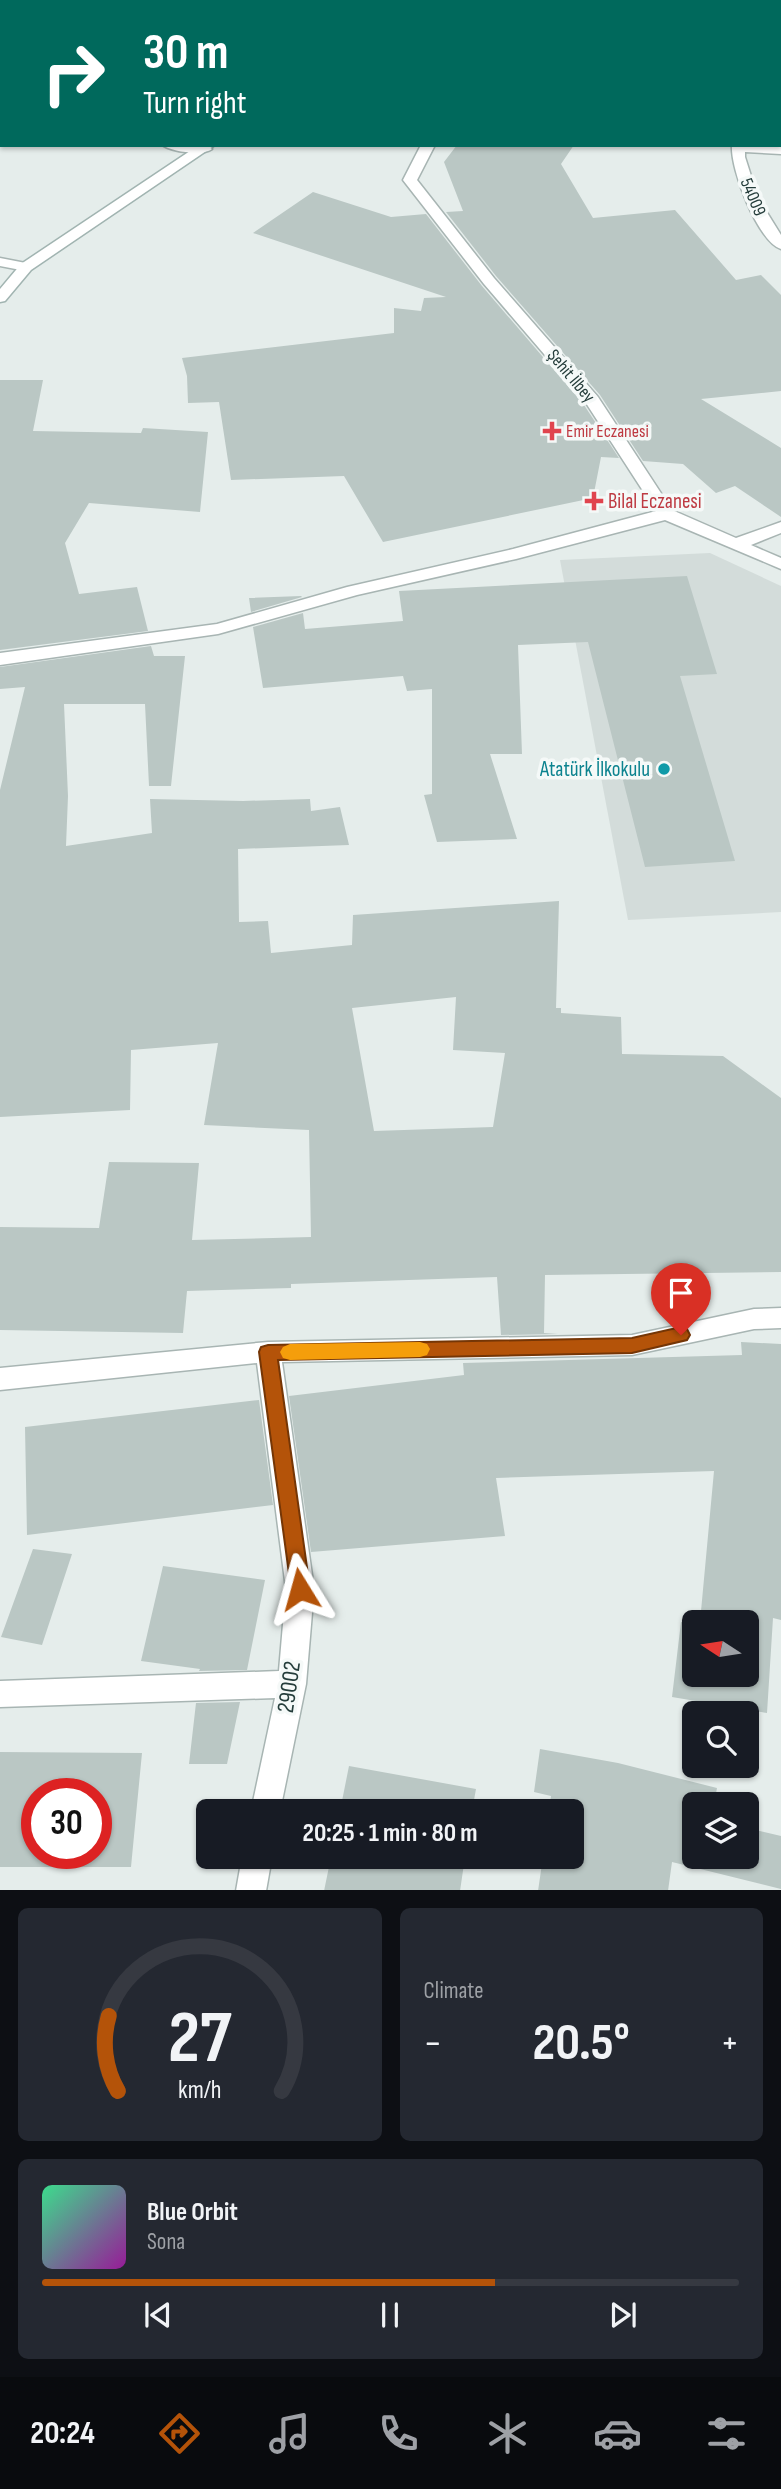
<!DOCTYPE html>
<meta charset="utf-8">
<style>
body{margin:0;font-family:"Sofia Sans Condensed",sans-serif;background:#242831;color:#f1f3f6;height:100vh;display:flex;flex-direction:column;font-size:26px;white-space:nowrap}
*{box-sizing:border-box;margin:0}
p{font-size:23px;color:#9ea1a6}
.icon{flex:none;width:38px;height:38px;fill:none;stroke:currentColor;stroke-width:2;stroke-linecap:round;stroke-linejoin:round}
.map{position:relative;height:1890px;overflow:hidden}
.sheet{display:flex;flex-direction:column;gap:18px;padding:18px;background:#0d0f14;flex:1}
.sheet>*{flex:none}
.hud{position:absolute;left:0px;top:0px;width:782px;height:147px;box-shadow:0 2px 5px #0004;background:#00695c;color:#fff;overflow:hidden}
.needle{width:46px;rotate:282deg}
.controls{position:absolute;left:682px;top:1610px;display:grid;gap:14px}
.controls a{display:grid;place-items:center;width:77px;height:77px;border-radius:10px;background:#171b24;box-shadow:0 2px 5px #0004;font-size:35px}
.speed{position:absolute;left:21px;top:1778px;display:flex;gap:14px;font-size:35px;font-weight:700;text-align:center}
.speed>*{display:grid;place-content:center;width:91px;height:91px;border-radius:50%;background:#171b24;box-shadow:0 2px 5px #0004;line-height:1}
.speed .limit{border:10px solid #d22;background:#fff;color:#111}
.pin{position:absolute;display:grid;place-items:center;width:60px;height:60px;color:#fff;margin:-72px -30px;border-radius:50% 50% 50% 0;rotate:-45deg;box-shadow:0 0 7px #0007}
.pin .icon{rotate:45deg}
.me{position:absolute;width:77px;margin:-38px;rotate:352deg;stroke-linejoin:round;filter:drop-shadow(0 0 5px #0008)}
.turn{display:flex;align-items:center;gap:24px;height:147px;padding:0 28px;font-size:32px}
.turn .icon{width:91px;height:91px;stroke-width:2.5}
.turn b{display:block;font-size:49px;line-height:60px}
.big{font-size:52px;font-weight:700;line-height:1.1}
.sheet .tile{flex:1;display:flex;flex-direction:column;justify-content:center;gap:10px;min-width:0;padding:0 24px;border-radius:10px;background:#242831}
.sheet .dial{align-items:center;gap:0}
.dial svg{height:182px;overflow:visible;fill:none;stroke:#363941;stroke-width:7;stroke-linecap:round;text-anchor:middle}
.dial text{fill:#f1f3f6;stroke:none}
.song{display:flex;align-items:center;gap:21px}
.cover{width:84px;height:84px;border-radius:10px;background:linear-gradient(135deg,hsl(150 70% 55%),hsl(300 70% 35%))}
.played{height:7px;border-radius:4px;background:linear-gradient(90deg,#b45309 65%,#363941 65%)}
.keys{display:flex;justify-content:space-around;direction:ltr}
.heat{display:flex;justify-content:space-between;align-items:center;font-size:38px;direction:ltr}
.sheet .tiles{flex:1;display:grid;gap:18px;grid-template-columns:1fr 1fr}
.tile:last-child{grid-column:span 2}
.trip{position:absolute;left:196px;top:1799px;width:388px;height:70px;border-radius:10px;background:#171b24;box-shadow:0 2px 5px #0004;font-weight:700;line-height:70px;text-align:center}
.tab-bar{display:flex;height:112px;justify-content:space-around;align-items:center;background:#090b0e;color:#9ea1a6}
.tab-bar .icon{width:49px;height:49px}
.tab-bar .on{color:#b45309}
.tab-bar b{font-size:32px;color:#f1f3f6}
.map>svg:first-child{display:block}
.built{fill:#d3dcda}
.building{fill:#bac7c4;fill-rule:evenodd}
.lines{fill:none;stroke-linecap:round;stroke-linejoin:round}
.street-casing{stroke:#a8b5b3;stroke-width:3}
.secondary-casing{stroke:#a1b4b1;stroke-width:3}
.street{fill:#fff;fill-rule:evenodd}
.secondary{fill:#fff;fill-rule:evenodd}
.route{fill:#b45309;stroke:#753606;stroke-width:2}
.slow{fill:#f59e0b}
.health-dot{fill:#e0444e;stroke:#f5f9f8;stroke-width:2.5}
.culture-dot{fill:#0f9aa8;stroke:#f5f9f8;stroke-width:2.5}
.labels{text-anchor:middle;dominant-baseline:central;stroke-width:7;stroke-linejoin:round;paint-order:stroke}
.far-street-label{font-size:18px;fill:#253d3b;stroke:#f5f9f8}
.far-health-label{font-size:18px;fill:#be3a42;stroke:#f5f9f8;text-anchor:start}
.health-label{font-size:21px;fill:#be3a42;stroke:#f5f9f8;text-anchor:start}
.culture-label{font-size:21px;fill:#0d838f;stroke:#f5f9f8;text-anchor:end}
.near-street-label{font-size:24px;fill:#253d3b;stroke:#f5f9f8}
</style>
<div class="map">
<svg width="781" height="1891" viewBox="0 0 781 1891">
<rect width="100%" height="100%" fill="#e5edeb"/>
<path class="built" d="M710,553L781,586V912L628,920L560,560Z"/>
<path class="building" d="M457,145H574L561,164L593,218L675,210L736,280L761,275L781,295V391L701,399L781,448V517L735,486L716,493L683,464L643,461L600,395L496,276L446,212L463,211L444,162Z
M313,192L391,217L426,214L482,286L584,405L619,458L601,457L593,498L383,542L344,476L231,480L219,402L188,403L187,376L182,358L394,333V308L421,311L424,298L446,297L253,233Z
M0,380H43L33,431L141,433L143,428L208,432L200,512L89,503L65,543L79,594L137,587L148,631L0,650Z
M687,576L717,674L680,676L735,861L645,867L588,642L518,645L522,754H490L517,839L437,842L424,795L432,794V689L407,691L403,676L263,688L253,627L303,613L305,629L403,621L399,591Z
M301,596L302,597L251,612L249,598Z
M151,646L154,656H185L171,786H149L145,704H64L68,796L66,846L152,833L150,799L243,801L310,799L311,811L340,807L349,845L238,849L239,922L268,921L271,953L352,945L353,915L559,901L556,1008H561V1013L621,1017L622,1054L723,1056L781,1098V1272L545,1275L544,1333L558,1334L501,1335L497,1277L291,1284V1288L187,1291L183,1333L0,1330V1227L99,1228L109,1162L199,1163L192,1240L311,1237L309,1130L204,1125L218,1043L131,1050L130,1110L0,1117V790L25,687L0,689V667ZM456,997L453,1050L505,1053L493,1127L374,1131L352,1008Z
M741,1342L781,1344V1620L773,1618L767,1713L672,1697L681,1622L695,1625V1675H747V1622H700L714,1471L496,1478L505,1536L311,1552L289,1396L464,1375L463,1363L742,1355Z
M259,1400L273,1505L27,1535L25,1427Z
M33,1549L72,1554L42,1645L1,1637Z
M163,1566L265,1580L247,1670L199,1671L200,1669L141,1661Z
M240,1702L227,1764H189L196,1703Z
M540,1749L618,1763L717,1788L714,1804H695V1857H747V1828L781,1836V1889L672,1862L668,1891H538L543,1857H572V1811H549L551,1796L534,1792Z
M0,1752L142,1753L131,1867H0ZM37,1794H96V1853H37Z
M349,1766L476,1789L472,1811H340Z
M331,1857H465L460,1891H324Z"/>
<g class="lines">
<defs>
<path id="street" d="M422,0H434L435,2H423Z
M780,46H781V54H780Z
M0,125H2V133H0Z
M162,145H206L212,149C203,156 172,152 162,145Z
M421,145H435L417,180L494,278L598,397L672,510L736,538L781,522V533L751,545L781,558V569L665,520L516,559L357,595L218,634L0,665V653L217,624L347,587L513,549L656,511L586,403L484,284L403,180Z
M732,145L781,146V154L745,152V157L758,198L781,235V249C758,242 730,169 732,145Z
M0,258L31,264L33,267L26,271L0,266Z
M781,1308V1328L754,1329L632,1355L282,1362L314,1589L306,1684L280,1811H251L275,1698L0,1707V1681L279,1671L286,1589L257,1363L0,1390V1368L268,1342L632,1335L754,1309Z
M242,1857H272L266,1891H236Z"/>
<path id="secondary" d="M222,0H235L236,2H223Z
M199,145H215L31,270L5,301L0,302V289L21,264Z"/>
</defs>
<use href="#street" class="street-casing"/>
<use href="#secondary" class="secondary-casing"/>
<use href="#street" class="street"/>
<use href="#secondary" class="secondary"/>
</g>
<path class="route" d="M681,1327L687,1329L690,1335L687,1340L632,1353L278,1360L310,1589L307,1596L300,1599L292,1596L259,1352L261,1347L268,1345L632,1338Z"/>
<path class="slow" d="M420,1342L427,1344L430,1349L427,1355L420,1357L290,1360L283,1358L280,1352L283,1347L290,1344Z"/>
<g class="health-dot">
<path d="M548.5 420.5h7v7h7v7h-7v7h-7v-7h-7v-7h7z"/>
<path d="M590.5 490.5h7v7h7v7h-7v7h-7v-7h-7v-7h7z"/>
</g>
<circle class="culture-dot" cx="664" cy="769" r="7"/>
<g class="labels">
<g class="far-street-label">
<text transform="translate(753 197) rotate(67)">54009</text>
<text transform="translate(571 376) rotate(50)">Şehit İlbey</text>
</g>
<g class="far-health-label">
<text x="566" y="431">Emir Eczanesi</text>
</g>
<g class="health-label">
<text x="608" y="501">Bilal Eczanesi</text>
</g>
<g class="culture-label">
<text x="650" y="769">Atatürk İlkokulu</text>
</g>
<g class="near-street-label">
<text transform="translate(289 1687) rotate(-82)">29002</text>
</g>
</g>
</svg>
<div class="controls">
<a><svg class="needle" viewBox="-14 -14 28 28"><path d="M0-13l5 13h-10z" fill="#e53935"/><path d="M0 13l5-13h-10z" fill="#9ea1a6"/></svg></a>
<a><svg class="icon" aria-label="search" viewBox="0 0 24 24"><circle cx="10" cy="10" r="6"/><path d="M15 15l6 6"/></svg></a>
<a><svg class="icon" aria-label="layers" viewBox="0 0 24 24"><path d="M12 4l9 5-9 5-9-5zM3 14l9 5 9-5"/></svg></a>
</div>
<div class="speed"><div class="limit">30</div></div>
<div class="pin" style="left:681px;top:1335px;background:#d93025"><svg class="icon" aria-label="arrive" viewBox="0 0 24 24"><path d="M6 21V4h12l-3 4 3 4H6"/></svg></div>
<svg class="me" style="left:300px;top:1589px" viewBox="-20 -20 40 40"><path d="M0-17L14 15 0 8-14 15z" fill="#b45309" stroke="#fff" stroke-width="4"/></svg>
<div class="trip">20:25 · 1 min · 80 m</div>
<div class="hud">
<div class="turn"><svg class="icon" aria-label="right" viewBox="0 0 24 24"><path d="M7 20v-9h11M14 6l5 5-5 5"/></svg><div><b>30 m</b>Turn right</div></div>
</div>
</div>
<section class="sheet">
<div class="tiles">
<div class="tile dial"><svg viewBox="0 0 100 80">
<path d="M14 69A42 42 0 1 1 86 69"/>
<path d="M14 69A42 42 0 0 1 10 36" stroke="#b45309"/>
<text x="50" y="56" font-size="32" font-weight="700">27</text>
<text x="50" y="72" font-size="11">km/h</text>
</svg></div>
<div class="tile"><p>Climate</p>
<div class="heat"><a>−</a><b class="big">20.5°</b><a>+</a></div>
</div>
<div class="tile">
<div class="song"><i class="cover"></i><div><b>Blue Orbit</b><p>Sona</p></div></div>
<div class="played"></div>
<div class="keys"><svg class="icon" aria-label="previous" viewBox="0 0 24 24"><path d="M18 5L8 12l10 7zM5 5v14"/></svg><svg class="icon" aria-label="pause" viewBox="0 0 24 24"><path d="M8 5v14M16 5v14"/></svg><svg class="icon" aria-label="next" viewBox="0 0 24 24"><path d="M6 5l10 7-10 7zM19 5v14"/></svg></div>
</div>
</div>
</section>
<nav class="tab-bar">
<b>20:24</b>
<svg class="icon on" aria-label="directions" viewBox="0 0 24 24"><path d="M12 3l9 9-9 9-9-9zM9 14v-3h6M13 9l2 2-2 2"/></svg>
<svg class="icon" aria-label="music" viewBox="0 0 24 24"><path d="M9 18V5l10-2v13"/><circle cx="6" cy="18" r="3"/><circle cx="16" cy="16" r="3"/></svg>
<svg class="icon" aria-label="phone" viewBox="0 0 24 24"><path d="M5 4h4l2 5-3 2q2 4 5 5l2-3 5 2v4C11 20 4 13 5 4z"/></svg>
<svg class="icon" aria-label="climate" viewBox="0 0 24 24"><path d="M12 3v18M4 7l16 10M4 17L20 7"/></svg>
<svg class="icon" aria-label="car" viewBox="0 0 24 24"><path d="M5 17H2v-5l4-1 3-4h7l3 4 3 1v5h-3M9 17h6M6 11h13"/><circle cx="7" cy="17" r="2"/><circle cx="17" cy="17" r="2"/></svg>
<svg class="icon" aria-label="filters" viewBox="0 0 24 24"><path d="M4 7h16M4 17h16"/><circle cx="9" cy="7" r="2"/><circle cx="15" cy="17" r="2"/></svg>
</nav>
